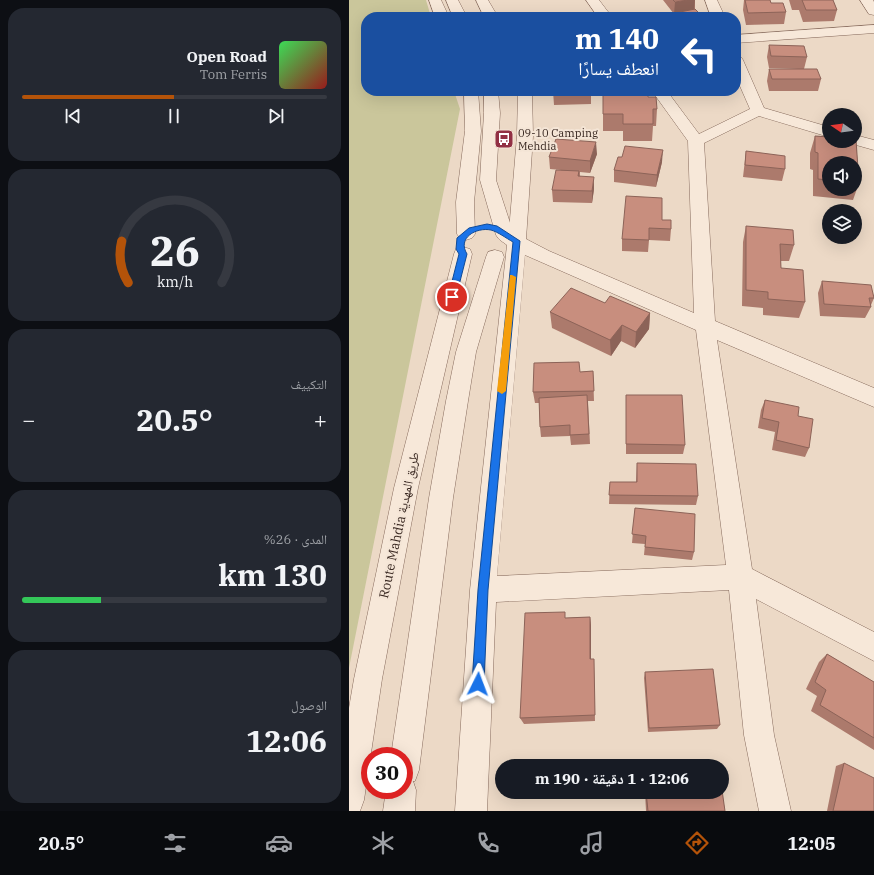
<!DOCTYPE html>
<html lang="ar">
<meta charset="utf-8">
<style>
body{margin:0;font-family:"IBM Plex Serif","Noto Naskh Arabic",serif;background:#242831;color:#f1f3f6;direction:rtl;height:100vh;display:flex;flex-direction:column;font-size:15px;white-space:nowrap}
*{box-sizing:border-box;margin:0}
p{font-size:13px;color:#9ea1a6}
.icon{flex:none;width:22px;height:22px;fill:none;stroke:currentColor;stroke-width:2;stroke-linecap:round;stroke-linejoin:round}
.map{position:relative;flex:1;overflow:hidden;direction:ltr}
.details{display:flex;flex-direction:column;gap:8px;padding:8px;background:#0d0f14;width:349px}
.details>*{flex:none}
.guide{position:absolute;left:12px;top:12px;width:380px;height:84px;border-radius:16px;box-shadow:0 4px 16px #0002;direction:rtl;background:#1a4fa0;color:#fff;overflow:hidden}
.needle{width:26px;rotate:283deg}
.buttons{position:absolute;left:473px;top:108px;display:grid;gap:8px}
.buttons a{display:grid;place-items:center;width:40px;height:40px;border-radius:50%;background:#171b24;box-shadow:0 4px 16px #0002;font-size:20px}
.speed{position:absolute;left:12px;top:747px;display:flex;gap:8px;font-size:20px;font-weight:700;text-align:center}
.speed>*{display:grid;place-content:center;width:52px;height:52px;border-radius:50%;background:#171b24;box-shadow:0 4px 16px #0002;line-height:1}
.speed .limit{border:6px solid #d22;background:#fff;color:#111}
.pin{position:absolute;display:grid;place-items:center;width:34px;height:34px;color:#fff;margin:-17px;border:2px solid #fff;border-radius:50%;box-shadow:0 1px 4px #0007}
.me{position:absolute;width:44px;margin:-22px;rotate:3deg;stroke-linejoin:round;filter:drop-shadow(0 0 3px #0008)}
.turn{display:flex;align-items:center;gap:14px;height:84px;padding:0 16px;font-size:18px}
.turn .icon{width:52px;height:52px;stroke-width:2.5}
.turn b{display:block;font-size:28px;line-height:34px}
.big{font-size:30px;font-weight:700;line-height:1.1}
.details .widget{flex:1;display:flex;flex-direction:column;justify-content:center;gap:6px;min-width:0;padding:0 14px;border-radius:16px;background:#242831}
.details .dial{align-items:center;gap:0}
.dial svg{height:104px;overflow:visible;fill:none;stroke:#363941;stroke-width:7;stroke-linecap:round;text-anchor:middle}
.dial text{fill:#f1f3f6;stroke:none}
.song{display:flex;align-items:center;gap:12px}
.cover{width:48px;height:48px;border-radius:6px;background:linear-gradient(135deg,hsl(130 70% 55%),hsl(0 70% 35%))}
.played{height:4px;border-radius:2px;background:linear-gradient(90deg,#b45309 50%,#363941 50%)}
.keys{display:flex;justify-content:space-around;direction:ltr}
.heat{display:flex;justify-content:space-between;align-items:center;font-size:22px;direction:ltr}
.charge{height:6px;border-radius:3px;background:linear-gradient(90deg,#34c759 26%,#363941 0)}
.trip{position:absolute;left:146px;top:759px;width:234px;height:40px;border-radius:20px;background:#171b24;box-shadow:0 4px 16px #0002;font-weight:700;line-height:40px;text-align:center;direction:rtl}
.tab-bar{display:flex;height:64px;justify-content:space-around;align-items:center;background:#090b0e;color:#9ea1a6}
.tab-bar .icon{width:28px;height:28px}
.tab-bar .active{color:#b45309}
.tab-bar b{font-size:18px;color:#f1f3f6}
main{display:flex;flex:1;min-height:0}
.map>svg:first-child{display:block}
.green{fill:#cac69b}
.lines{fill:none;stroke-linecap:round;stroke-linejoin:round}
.minor-casing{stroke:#876b5d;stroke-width:1}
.tertiary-casing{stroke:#876b5d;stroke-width:1}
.minor{fill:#f7e8d9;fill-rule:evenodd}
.tertiary{fill:#f7e8d9;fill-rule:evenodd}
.wall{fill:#ac7a6c;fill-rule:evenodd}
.shaded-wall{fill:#8c6358}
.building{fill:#c88e7e;stroke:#8c6358}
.route{fill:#1a73e8;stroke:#114b97}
.slow{fill:#f59e0b}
.labels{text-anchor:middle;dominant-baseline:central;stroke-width:4;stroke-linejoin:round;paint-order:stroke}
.far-poi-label{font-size:11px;fill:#382720;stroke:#f4e5d6;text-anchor:start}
.street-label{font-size:13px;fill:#382720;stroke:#f4e5d6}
</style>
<main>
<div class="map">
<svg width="525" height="811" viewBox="0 0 525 811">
<rect width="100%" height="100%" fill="#ecd9c6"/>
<path class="green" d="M0,0H77L82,17H17V91H105L111,109L0,668Z"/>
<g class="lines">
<defs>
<path id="minor" d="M127,0H139L149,17H135Z
M237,0H250L263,17H249Z
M356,0H368L376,17H362Z
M525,25V33L387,43V35Z
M387,56L392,57L394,60L415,108L480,127V137L410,116L355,143L366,321L525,388V407L368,340L403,569L525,632V661L407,599L425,735L442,811H410L395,735L380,590L147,602L138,811H106L121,590L158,245L151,240L148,236L151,232L160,231L168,136L169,91H183L184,136L177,239L200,251L345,313L339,141L303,91H318L350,134L401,109L387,77ZM176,255L347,330L377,565L148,576Z
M506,135L525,140V150L500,143L499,141H506Z"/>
<path id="tertiary" d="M80,0H92L100,17H86Z
M97,0H109L118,17H104Z
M511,0H524L525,2V15L520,14Z
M115,91H129L132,131L125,202L126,234L123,238L117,240L111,238L108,234L107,202L116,131Z
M135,91H149L151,113L147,180L165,235L162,239L156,241L150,239L147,235L131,180L135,113Z
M114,247L121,249L123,254L69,488L33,679L15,800L11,811H0V708L5,679L45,488L105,254L107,249Z
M146,250L153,252L155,257L127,352L119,401L104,498L70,770L66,781H64L67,790L66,811H34L37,790H55V756H42L80,498L97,401L107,352L137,257L139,252Z"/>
</defs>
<use href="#minor" class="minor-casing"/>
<use href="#tertiary" class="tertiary-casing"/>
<use href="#minor" class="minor"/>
<use href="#tertiary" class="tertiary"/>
</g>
<path class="wall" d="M314,0H346V9L354,17H325L326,14H325Z
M395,0H421L422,3L437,12L435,24L397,25L394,10Z
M440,0H484L488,10L485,21L454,22L450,10H443Z
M420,45L458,57L455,69L472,79L469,91H420L418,81L420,69H449L420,68L418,57Z
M204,91H242V104L205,105Z
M256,91H287V93L299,97L308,109L307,126H304L303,141H274V131H254V114Z
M466,136L480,137V141H506V140H507L510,183L504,200L464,196V170L461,169V153ZM480,163H506V189H480Z
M397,151L436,169L433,181L394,177Z
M248,154L241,173L231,172V176L245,189L243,203L204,202L203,190L212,170L201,169L200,157Z
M313,162L307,187L265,182V170Z
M313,220L322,229L321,241L300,240L299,252L273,251V239Z
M397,226L445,245L440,261H432V268L456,302L450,318L414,315V308L393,306L394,242Z
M473,281L525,298L522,305V307L516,318L471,316L469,293Z
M256,303L301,313L300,329L286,348L272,341L262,356L203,328L201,312Z
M244,371L245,401H239L241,444L222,445L221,436L192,437L191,427L190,403H186L184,392L231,372Z
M277,395L336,445L334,454H277Z
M416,400L449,416L460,448L456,457L423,450L426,432L409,428L412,410Z
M288,463L349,496L347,505L260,504L261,482H287Z
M286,508L345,552L343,560L295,555L296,544L283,543Z
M241,617L242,626V659L245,667L246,721L175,724L171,718L217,618Z
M478,654L525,682V750L462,711L468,696L457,689L470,662Z
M296,672L371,725L368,729L299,732L295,678Z
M495,763L525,811H478L487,766Z
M296,792H373L376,811H297Z"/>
<path class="shaded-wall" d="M339,0H346L345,10L326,13V14H325L326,2Z
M247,142L248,154L241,173V161Z
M314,150L313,162L307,187L308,175Z
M245,177V189L243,203V191Z
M301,313L300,329L286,348L287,332Z
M273,325L272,341L262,356L261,340Z
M241,617L242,626V667L241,659Z"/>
<path class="building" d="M324,0H339L326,2Z
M396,0H421L422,3H434L437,12L399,13Z
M453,0H484L488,10H457Z
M346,9L354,17H330L326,13Z
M420,45L455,46L458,57L422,56Z
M420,69H468L472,79H423Z
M204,91H242V92L204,93Z
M259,91H277L259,92Z
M254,92L299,93V97H307L308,109H304V124H274V114H254Z
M466,136L480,137V141H506V140H507L510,183H506V163H480V180L469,179V153L466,152Z
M207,139L247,142L241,161L200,157Z
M276,146L314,150L308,175L265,170L269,157H273Z
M397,151L436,156V169L396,165Z
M207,170L230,171L229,176L245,177L243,191L203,190Z
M277,196L313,198V220H322V229L300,228V240L273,239Z
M397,226L444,230L445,245L431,244L432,268L454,270L456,302L419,299V292L397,290Z
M473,281L522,285L525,298H520L522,307L475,304Z
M222,288L256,303L261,296L301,313L287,332L273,325L261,340L201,312Z
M230,362L231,372L244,371L245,391L184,392L185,363Z
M238,395L240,434L221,435V425L191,427L190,398Z
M277,395H333L336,445L277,444Z
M416,400L450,407L449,416L464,419L460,448L427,440L430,422L413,418Z
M288,463L347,464L349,496L260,495L261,482H288Z
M286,508L346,514L345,552L296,547L297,536L283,534Z
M216,612V618L241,617V659H245L246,715L171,718L176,613Z
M478,654L525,682V738L471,705L477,690L466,682Z
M364,669L371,725L300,728L296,672Z
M495,763L525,778V811H484Z
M373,790L376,811H299L297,792H373Z"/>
<path class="route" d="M138,224L148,226L171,241L139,590L135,684L133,688L129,690L125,688L123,684L129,590L164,242C157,238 149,232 142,230C127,227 108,238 118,254L107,297L103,300L99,297L110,254L107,249L108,238L120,228Z"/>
<path class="slow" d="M161,275H163L167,277L157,391L153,394L148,391Z"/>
<defs>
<symbol id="bus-square" viewBox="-11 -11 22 22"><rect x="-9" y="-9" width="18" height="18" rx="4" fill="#923044" stroke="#f4e5d6"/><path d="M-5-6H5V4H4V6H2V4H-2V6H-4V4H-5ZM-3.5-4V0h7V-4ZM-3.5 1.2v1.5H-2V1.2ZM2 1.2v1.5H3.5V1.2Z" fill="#fff"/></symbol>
</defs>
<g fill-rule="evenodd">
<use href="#bus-square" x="144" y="128" width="22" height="22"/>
</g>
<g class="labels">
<g class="far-poi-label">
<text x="169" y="133">09-10 Camping<tspan x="169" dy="13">Mehdia</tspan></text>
</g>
<g class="street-label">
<text transform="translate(50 525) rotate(-78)">Route Mahdia طريق المهدية</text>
</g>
</g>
</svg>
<div class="buttons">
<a><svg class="needle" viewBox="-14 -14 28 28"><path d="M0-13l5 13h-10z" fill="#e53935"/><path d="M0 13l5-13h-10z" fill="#9ea1a6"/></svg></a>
<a><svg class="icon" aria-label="sound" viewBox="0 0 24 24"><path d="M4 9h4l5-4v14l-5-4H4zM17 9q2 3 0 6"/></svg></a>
<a><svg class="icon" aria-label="layers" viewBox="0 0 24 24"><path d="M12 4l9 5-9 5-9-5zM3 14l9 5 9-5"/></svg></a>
</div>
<div class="speed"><div class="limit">30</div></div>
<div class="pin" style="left:103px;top:297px;background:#d93025"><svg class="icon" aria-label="arrive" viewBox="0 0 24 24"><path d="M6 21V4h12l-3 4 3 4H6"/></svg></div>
<svg class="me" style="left:129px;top:684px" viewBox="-20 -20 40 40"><path d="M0-17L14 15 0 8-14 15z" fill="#1a73e8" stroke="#fff" stroke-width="4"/></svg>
<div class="trip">12:06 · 1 دقيقة · 190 m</div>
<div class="guide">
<div class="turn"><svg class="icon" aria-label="left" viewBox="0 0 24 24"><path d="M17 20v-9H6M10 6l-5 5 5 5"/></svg><div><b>140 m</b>انعطف يسارًا</div></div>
</div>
</div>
<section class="details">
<div class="widget">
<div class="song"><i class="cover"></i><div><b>Open Road</b><p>Tom Ferris</p></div></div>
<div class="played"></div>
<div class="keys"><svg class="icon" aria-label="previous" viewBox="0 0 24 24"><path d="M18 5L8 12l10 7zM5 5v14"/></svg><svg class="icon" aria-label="pause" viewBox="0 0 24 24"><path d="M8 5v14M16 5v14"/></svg><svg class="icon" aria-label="next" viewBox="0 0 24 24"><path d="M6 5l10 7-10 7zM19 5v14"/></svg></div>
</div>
<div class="widget dial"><svg viewBox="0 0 100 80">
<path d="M14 69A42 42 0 1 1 86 69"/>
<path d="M14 69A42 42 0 0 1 9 37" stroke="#b45309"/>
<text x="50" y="56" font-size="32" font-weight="700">26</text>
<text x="50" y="72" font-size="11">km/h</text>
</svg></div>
<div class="widget"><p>التكييف</p>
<div class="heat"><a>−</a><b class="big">20.5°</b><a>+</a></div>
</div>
<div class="widget"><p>المدى · 26%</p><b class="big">130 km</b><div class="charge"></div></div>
<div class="widget"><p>الوصول</p><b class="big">12:06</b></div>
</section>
</main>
<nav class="tab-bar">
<b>12:05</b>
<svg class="icon active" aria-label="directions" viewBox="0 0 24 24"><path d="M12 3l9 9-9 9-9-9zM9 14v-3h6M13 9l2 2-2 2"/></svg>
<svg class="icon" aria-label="music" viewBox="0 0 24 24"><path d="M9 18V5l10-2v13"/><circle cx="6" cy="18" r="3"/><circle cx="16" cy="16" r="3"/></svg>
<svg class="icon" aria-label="phone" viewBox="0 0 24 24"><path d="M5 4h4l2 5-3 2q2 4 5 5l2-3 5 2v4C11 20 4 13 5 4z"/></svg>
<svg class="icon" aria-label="climate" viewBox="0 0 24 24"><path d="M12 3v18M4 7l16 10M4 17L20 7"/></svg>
<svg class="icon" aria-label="car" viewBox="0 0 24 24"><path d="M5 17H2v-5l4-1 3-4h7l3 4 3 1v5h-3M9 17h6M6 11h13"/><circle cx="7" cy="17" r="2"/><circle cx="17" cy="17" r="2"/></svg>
<svg class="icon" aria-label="filters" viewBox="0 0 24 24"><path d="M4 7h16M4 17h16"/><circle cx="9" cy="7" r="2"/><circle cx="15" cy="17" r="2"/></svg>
<b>20.5°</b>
</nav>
